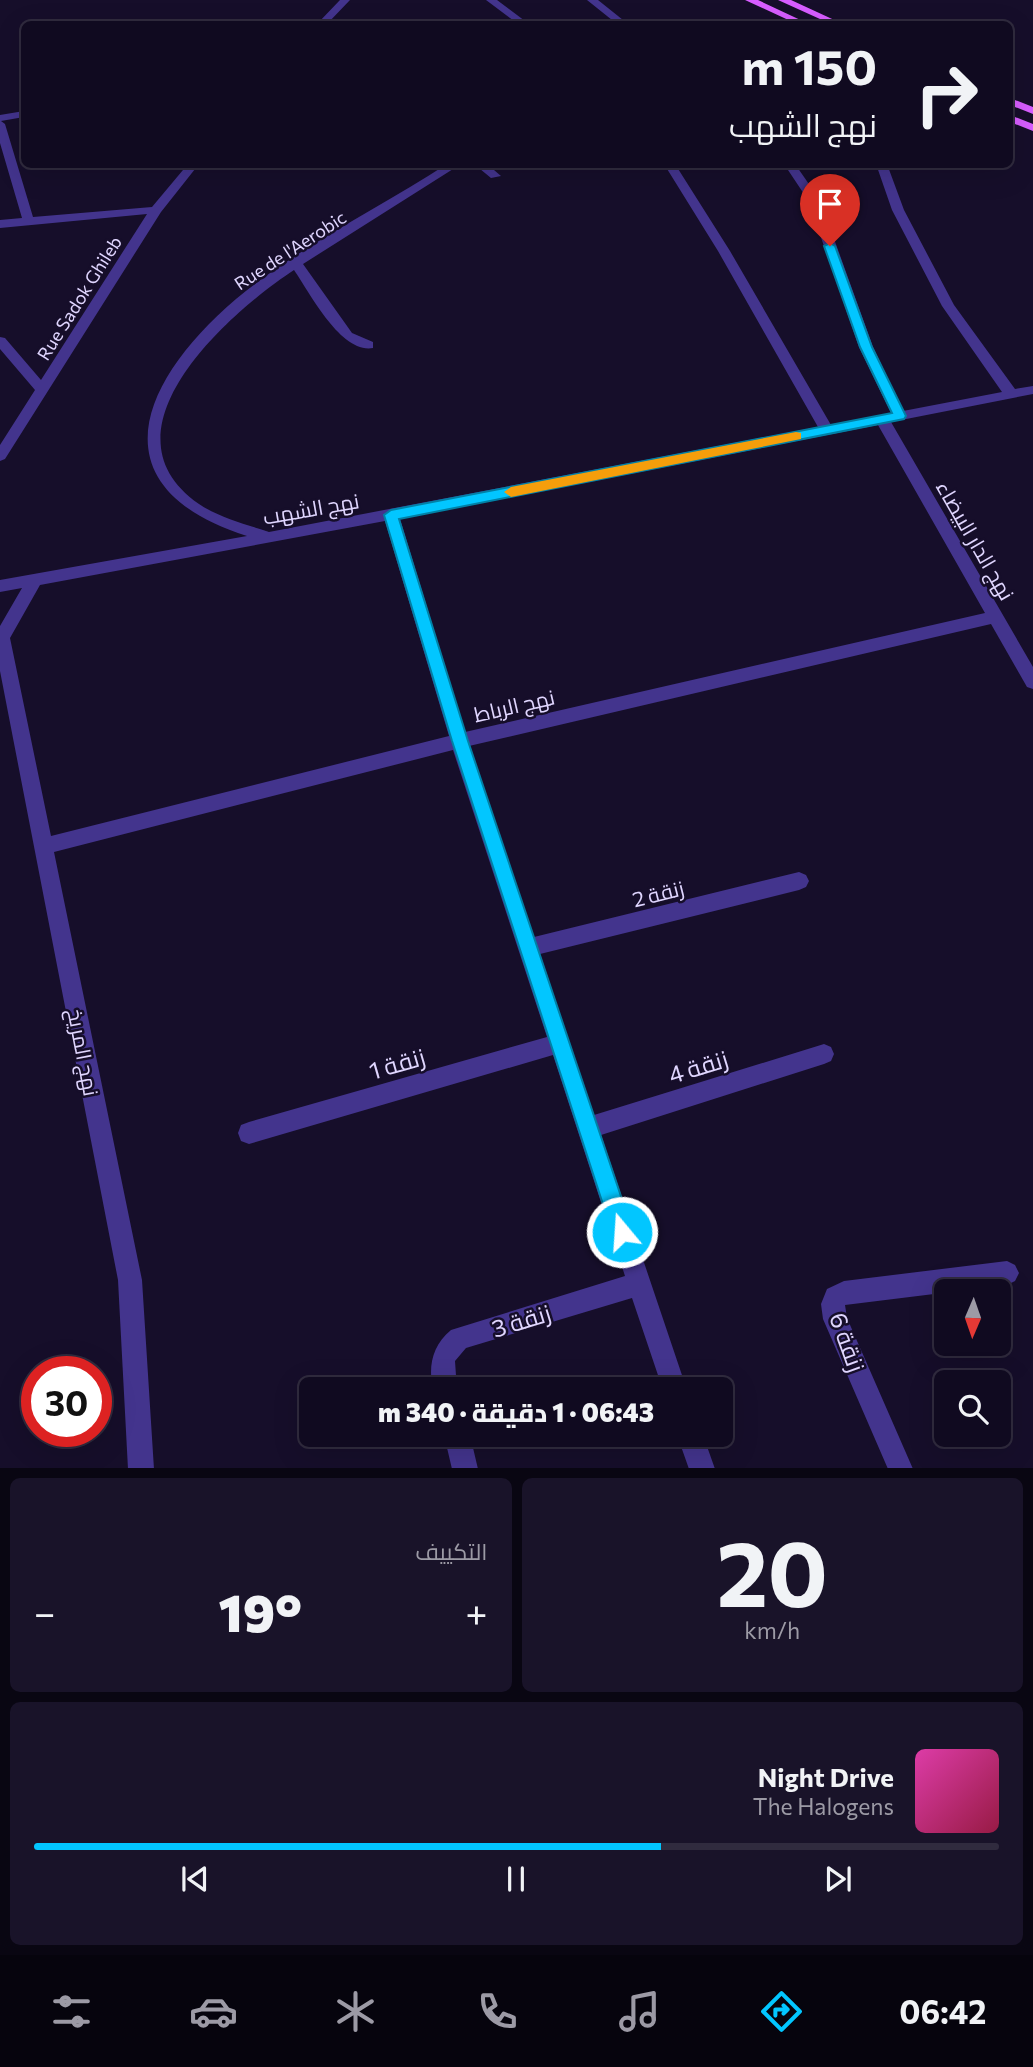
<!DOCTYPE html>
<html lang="ar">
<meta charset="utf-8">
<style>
body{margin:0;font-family:Commissioner,Cairo,sans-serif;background:#191329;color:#f1f3f6;direction:rtl;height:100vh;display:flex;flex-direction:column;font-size:26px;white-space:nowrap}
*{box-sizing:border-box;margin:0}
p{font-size:23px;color:#9c9aa5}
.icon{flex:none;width:38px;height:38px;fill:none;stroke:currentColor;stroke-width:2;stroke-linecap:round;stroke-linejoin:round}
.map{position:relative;height:1468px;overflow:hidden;direction:ltr}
.sheet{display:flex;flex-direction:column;gap:10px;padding:10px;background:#090612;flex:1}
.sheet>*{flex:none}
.guide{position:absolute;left:21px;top:21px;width:992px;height:147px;border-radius:10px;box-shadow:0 7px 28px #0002,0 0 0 2px #302b3e;direction:rtl;background:#100a20;color:#f1f3f6;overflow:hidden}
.needle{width:46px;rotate:182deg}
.buttons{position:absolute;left:934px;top:1279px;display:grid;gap:14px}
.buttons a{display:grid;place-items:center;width:77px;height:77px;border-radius:10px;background:#100a20;box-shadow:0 7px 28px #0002,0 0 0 2px #302b3e;font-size:35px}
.speed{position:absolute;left:21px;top:1356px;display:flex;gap:14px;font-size:35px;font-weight:700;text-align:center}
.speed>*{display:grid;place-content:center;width:91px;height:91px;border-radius:50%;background:#100a20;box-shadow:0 7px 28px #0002,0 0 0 2px #302b3e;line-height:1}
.speed .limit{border:10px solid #d22;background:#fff;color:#111}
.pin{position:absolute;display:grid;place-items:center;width:60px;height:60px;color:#fff;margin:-72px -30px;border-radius:50% 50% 50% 0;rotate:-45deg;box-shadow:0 0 7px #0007}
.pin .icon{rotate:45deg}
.me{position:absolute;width:77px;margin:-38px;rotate:342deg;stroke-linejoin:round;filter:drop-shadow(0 0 5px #0008)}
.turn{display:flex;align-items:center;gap:24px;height:147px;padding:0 21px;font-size:32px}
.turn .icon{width:91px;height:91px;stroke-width:2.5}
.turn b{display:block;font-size:49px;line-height:60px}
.big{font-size:52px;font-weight:800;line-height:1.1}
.sheet .widget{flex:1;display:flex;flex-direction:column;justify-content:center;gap:10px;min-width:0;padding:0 24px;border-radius:10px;background:#191329}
.sheet .dial{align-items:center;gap:0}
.dial b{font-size:91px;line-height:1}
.song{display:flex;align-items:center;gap:21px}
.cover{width:84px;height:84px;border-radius:10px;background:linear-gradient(135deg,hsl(320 70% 55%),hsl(340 70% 35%))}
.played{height:7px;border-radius:4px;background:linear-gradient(90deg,#02c6ff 65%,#302b3e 65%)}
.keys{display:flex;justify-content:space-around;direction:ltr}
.heat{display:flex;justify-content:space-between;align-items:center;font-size:38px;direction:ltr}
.sheet .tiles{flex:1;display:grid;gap:10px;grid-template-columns:1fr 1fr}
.widget:last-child{grid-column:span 2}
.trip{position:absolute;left:299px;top:1377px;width:434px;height:70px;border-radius:10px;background:#100a20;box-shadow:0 7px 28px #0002,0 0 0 2px #302b3e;font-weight:800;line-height:70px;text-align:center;direction:rtl}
.tabs{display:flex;height:112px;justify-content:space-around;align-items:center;background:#06040d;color:#9c9aa5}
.tabs .icon{width:49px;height:49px}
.tabs .active{color:#02c6ff}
.tabs b{font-size:32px;color:#f1f3f6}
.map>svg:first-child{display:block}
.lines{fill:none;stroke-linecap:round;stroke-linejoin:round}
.minor{fill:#43348d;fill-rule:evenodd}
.major{fill:#d75dff;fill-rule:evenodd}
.route{fill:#02c6ff;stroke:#0181a6;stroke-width:2}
.slow{fill:#f59e0b}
.labels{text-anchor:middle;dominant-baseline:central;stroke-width:5;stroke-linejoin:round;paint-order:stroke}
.far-street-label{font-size:18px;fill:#e0d6ff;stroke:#160e2a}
.street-label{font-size:21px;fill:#e0d6ff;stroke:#160e2a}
.near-street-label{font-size:24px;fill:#e0d6ff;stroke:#160e2a}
</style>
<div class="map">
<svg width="1033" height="1469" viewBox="0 0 1033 1469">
<rect width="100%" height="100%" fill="#160e2a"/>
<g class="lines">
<path class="minor" d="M340,0H350L327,24H317Z
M486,0H497L529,24H518Z
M587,0H598L628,24H617Z
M24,111V117L1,121L5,124L33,217L152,207L188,164H199L161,212L5,459L0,461V445L35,390L0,349V337L5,338L41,380L147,214L0,228V220L22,218L0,143V115Z
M447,164H461L303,264L352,333L373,342V348C341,354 310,293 294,270C230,312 94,431 199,504C220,518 245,524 269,532L818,427L718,251L664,164H675L730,251L831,425L891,413L859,347L808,200L784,164H795L820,200L873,347L903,411L1002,392L942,306L892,210L876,164H887L904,210L954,305L1015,389L1033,386V394L891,422L1033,667V689L1027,687L991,624L469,746L534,937L799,872L806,875L809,881L806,887L799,890L540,954L594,1115L824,1044L831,1047L834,1054L831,1061L824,1064L601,1135L687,1390H663L632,1298L466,1348L455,1361L457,1390H433C428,1366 432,1346 451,1330L625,1276L553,1055L249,1144L241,1141L238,1133L241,1125L249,1122L547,1037L453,750L54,852L142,1280L154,1469H128L118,1280L0,671V626L22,588L0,592V580L247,536C94,487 140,381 236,299C300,246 378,209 447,164ZM878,425L985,613L465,732L400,519ZM385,521L449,736L51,836L10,638L40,585Z
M474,164H487L501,176L491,178Z
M1007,1261L1015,1265L1019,1273L1015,1281L1007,1285L845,1305L847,1318L913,1469H888L823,1319L821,1304L827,1289L844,1281Z
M444,1435H470L478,1469H452Z
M677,1435H703L715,1469H689Z"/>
<path class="major" d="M745,0H758L809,24H797Z
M778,0H791L843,24H831Z
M1010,98L1033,107V114L1010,105Z
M1010,115L1033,124V131L1010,122Z"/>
</g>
<path class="route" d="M830,243L835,246L872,347L906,416L904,419L399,519L468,741L633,1232L629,1239L622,1242L615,1239L612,1232L452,741L384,515L391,510L892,413L860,347L824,246Z"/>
<path class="slow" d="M796,432L801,433V439L511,497L504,492L511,487Z"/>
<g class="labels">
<g class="far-street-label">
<text transform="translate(290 250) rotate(-33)">Rue de l'Aerobic</text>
<text transform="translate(79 298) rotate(-58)">Rue Sadok Ghileb</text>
</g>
<g class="street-label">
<text transform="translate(311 508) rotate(-10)">نهج الشهب</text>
<text transform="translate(976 540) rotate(60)">نهج الدار البيضاء</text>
<text transform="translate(514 705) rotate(-13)">نهج الرباط</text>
<text transform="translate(658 893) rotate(-14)">زنقة 2</text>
<text transform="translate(84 1052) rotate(79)">نهج المريخ</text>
</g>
<g class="near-street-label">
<text transform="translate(397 1063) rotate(-16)">زنقة 1</text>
<text transform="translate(698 1066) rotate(-17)">زنقة 4</text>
<text transform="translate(521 1320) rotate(-17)">زنقة 3</text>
<text transform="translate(848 1342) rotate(70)">زنقة 6</text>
</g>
</g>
</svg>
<div class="buttons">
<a><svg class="needle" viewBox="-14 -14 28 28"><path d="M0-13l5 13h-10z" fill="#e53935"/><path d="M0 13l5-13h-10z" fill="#9c9aa5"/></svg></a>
<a><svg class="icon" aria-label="search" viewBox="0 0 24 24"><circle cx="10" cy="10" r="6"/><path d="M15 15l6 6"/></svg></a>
</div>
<div class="speed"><div class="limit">30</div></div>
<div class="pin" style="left:830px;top:246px;background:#d93025"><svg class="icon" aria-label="arrive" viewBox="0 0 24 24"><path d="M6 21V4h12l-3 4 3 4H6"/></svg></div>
<svg class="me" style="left:622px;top:1232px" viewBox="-20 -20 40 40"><circle r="17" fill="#02c6ff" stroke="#fff" stroke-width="3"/><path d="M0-11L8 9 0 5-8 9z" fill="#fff"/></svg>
<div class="trip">06:43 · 1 دقيقة · 340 m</div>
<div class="guide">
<div class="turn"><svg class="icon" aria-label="right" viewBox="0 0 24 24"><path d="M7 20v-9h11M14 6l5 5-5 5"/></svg><div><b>150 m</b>نهج الشهب</div></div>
</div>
</div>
<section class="sheet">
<div class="tiles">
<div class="widget dial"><b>20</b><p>km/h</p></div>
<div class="widget"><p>التكييف</p>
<div class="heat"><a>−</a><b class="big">19°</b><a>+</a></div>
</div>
<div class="widget">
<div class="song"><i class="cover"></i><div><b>Night Drive</b><p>The Halogens</p></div></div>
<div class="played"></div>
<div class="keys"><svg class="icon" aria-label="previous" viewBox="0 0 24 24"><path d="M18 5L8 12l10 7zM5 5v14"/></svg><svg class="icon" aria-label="pause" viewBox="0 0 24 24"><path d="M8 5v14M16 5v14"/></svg><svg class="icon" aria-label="next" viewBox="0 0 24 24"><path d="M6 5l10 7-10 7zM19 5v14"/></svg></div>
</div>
</div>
</section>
<nav class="tabs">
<b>06:42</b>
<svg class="icon active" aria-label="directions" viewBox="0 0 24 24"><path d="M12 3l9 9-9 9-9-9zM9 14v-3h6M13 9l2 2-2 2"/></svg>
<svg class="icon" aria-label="music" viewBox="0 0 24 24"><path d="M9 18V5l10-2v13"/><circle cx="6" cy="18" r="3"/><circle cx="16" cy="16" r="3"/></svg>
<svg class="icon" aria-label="phone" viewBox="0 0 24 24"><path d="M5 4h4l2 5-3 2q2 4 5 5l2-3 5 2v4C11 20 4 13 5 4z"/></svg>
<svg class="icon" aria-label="climate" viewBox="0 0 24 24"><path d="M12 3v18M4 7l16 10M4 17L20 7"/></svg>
<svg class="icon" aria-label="car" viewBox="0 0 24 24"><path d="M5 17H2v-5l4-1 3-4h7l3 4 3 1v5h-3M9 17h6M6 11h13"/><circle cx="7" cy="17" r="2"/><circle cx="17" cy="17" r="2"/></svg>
<svg class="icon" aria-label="filters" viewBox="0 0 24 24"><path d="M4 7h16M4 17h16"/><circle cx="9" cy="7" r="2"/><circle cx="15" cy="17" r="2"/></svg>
</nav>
